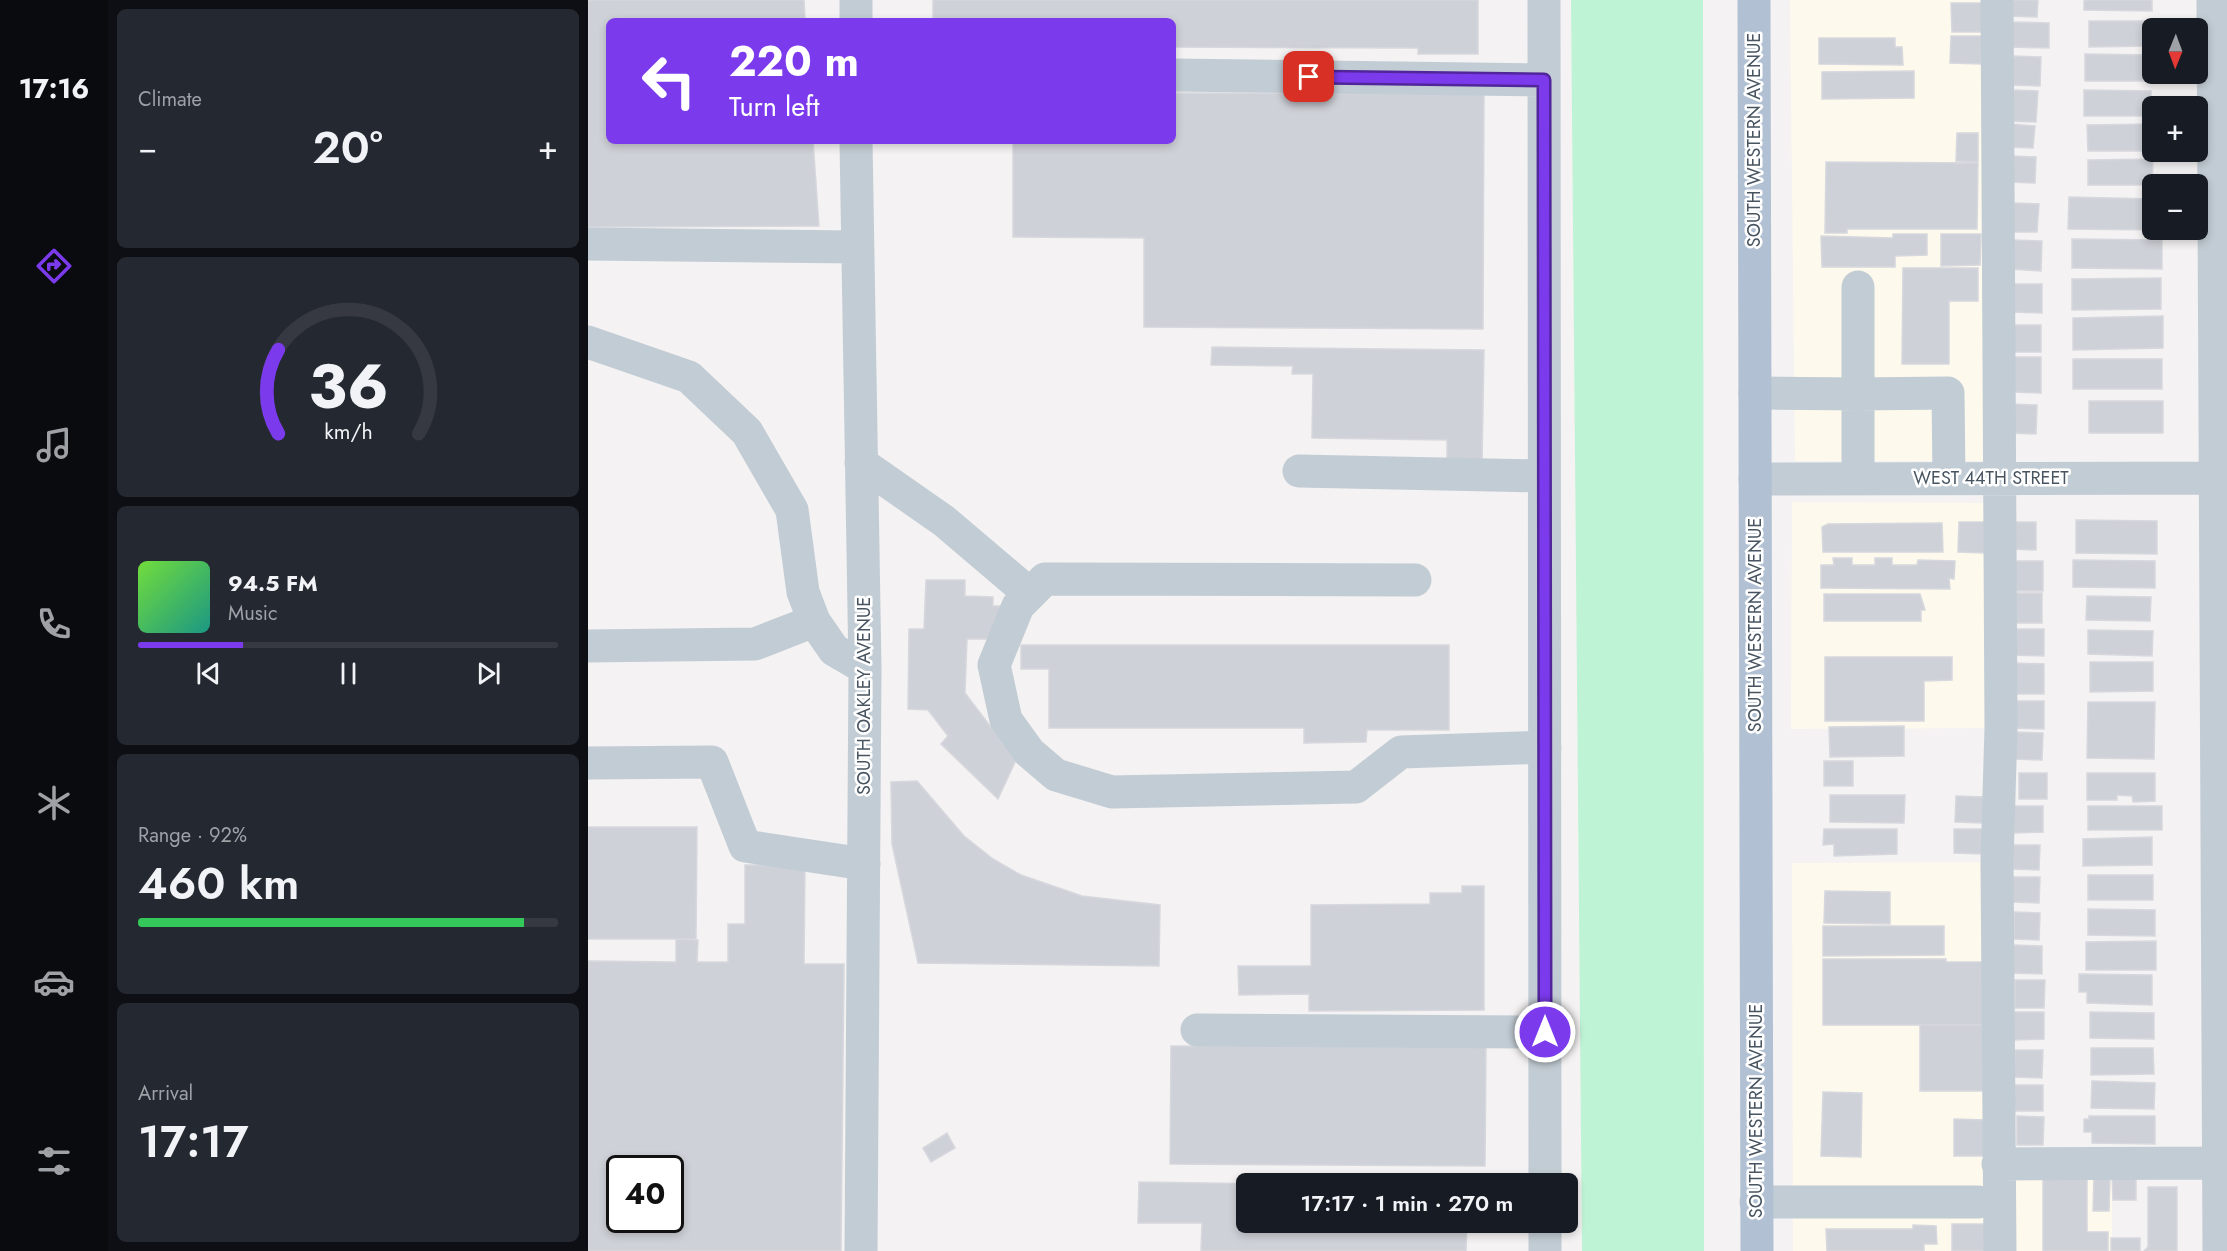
<!DOCTYPE html>
<meta charset="utf-8">
<style>
body{margin:0;font-family:Jost,sans-serif;background:#242831;color:#f1f3f6;height:100vh;display:flex;flex-direction:column;font-size:22px;white-space:nowrap}
*{box-sizing:border-box;margin:0}
p{font-size:20px;color:#9ea1a6}
.icon{flex:none;width:33px;height:33px;fill:none;stroke:currentColor;stroke-width:2;stroke-linecap:round;stroke-linejoin:round}
.map{position:relative;flex:1;overflow:hidden}
.panel{display:flex;flex-direction:column;gap:9px;padding:9px;background:#0d0f14;width:480px}
.panel>*{flex:none}
.banner{position:absolute;left:18px;top:18px;width:570px;height:126px;border-radius:9px;box-shadow:0 3px 9px #0003;background:#7c3aed;color:#fff;overflow:hidden}
.needle{width:39px;rotate:181deg}
.buttons{position:absolute;left:1554px;top:18px;display:grid;gap:12px}
.buttons a{display:grid;place-items:center;width:66px;height:66px;border-radius:9px;background:#171b24;box-shadow:0 3px 9px #0003;font-size:30px}
.speed{position:absolute;left:18px;top:1155px;display:flex;gap:12px;font-size:30px;font-weight:700;text-align:center}
.speed>*{display:grid;place-content:center;width:78px;height:78px;border-radius:50%;background:#171b24;box-shadow:0 3px 9px #0003;line-height:1}
.speed .limit{border:3px solid #111;border-radius:9px;background:#fff;color:#111}
.pin{position:absolute;display:grid;place-items:center;width:51px;height:51px;color:#fff;margin:-26px;border-radius:12px;box-shadow:0 3px 9px #0006}
.me{position:absolute;width:66px;margin:-33px;rotate:0deg;stroke-linejoin:round;filter:drop-shadow(0 0 4px #0008)}
.turn{display:flex;align-items:center;gap:21px;height:126px;padding:0 24px;font-size:27px}
.turn .icon{width:78px;height:78px;stroke-width:2.5}
.turn b{display:block;font-size:42px;line-height:51px}
.big{font-size:45px;font-weight:600;line-height:1.1}
.panel .card{flex:1;display:flex;flex-direction:column;justify-content:center;gap:9px;min-width:0;padding:0 21px;border-radius:9px;background:#242831}
.panel .dial{align-items:center;gap:0}
.dial svg{height:156px;overflow:visible;fill:none;stroke:#363941;stroke-width:7;stroke-linecap:round;text-anchor:middle}
.dial text{fill:#f1f3f6;stroke:none}
.song{display:flex;align-items:center;gap:18px}
.cover{width:72px;height:72px;border-radius:9px;background:linear-gradient(135deg,hsl(100 70% 55%),hsl(170 70% 35%))}
.played{height:6px;border-radius:3px;background:linear-gradient(90deg,#7c3aed 25%,#363941 25%)}
.keys{display:flex;justify-content:space-around;direction:ltr}
.heat{display:flex;justify-content:space-between;align-items:center;font-size:33px;direction:ltr}
.charge{height:9px;border-radius:4px;background:linear-gradient(90deg,#34c759 92%,#363941 0)}
.trip{position:absolute;left:648px;top:1173px;width:342px;height:60px;border-radius:9px;background:#171b24;box-shadow:0 3px 9px #0003;font-weight:600;line-height:60px;text-align:center}
main{display:flex;flex:1;min-height:0}
.menu{display:flex;flex-direction:column;width:108px;justify-content:space-around;align-items:center;background:#090b0e;color:#9ea1a6}
.menu .icon{width:42px;height:42px}
.menu .current{color:#7c3aed}
.menu b{font-size:27px;color:#f1f3f6}
.map>svg:first-child{display:block}
.commercial{fill:#fef9ed}
.green{fill:#bff3d5}
.building{fill:#ced1d7;stroke:#d6d8de;stroke-width:1.5;fill-rule:evenodd}
.lines{fill:none;stroke-linecap:round;stroke-linejoin:round}
.minor{stroke:#c2ccd4;stroke-width:33}
.major{stroke:#b1c0d2;stroke-width:33}
.route-casing{stroke:#51269a;stroke-width:15}
.route{stroke:#7c3aed;stroke-width:10}
.labels{text-anchor:middle;dominant-baseline:central;stroke-width:5;stroke-linejoin:round;paint-order:stroke}
.street-label{font-size:18px;fill:#485561;stroke:#fff}
</style>
<main>
<nav class="menu">
<b>17:16</b>
<svg class="icon current" aria-label="directions" viewBox="0 0 24 24"><path d="M12 3l9 9-9 9-9-9zM9 14v-3h6M13 9l2 2-2 2"/></svg>
<svg class="icon" aria-label="music" viewBox="0 0 24 24"><path d="M9 18V5l10-2v13"/><circle cx="6" cy="18" r="3"/><circle cx="16" cy="16" r="3"/></svg>
<svg class="icon" aria-label="phone" viewBox="0 0 24 24"><path d="M5 4h4l2 5-3 2q2 4 5 5l2-3 5 2v4C11 20 4 13 5 4z"/></svg>
<svg class="icon" aria-label="climate" viewBox="0 0 24 24"><path d="M12 3v18M4 7l16 10M4 17L20 7"/></svg>
<svg class="icon" aria-label="car" viewBox="0 0 24 24"><path d="M5 17H2v-5l4-1 3-4h7l3 4 3 1v5h-3M9 17h6M6 11h13"/><circle cx="7" cy="17" r="2"/><circle cx="17" cy="17" r="2"/></svg>
<svg class="icon" aria-label="filters" viewBox="0 0 24 24"><path d="M4 7h16M4 17h16"/><circle cx="9" cy="7" r="2"/><circle cx="15" cy="17" r="2"/></svg>
</nav>
<section class="panel">
<div class="card"><p>Climate</p>
<div class="heat"><a>−</a><b class="big">20°</b><a>+</a></div>
</div>
<div class="card dial"><svg viewBox="0 0 100 80">
<path d="M14 69A42 42 0 1 1 86 69"/>
<path d="M14 69A42 42 0 0 1 14 26" stroke="#7c3aed"/>
<text x="50" y="56" font-size="32" font-weight="700">36</text>
<text x="50" y="72" font-size="11">km/h</text>
</svg></div>
<div class="card">
<div class="song"><i class="cover"></i><div><b>94.5 FM</b><p>Music</p></div></div>
<div class="played"></div>
<div class="keys"><svg class="icon" aria-label="previous" viewBox="0 0 24 24"><path d="M18 5L8 12l10 7zM5 5v14"/></svg><svg class="icon" aria-label="pause" viewBox="0 0 24 24"><path d="M8 5v14M16 5v14"/></svg><svg class="icon" aria-label="next" viewBox="0 0 24 24"><path d="M6 5l10 7-10 7zM19 5v14"/></svg></div>
</div>
<div class="card"><p>Range · 92%</p><b class="big">460 km</b><div class="charge"></div></div>
<div class="card"><p>Arrival</p><b class="big">17:17</b></div>
</section>
<div class="map">
<svg width="1639" height="1251" viewBox="0 0 1639 1251">
<rect width="100%" height="100%" fill="#f4f2f2"/>
<path class="commercial" d="M1202,0H1409L1412,461H1207Z
M1204,502L1412,503L1413,728L1203,729Z
M1409,862L1410,1164L1524,1163V1251H1205L1204,863Z"/>
<path class="green" d="M983,0H1115L1116,1251H994Z"/>
<path class="building" d="M0,0H216L217,21H21V141H225L231,226L0,227Z
M345,0H890V54H830V48L585,47V21H345Z
M1423,0H1450L1449,17L1423,16Z
M1496,0H1564V11L1496,10Z
M1363,3H1396V32H1364Z
M1501,21H1564V46L1501,47Z
M1421,22L1461,23V48L1421,47Z
M1363,36H1394L1393,64L1362,63Z
M1231,38H1307V47H1314L1315,65L1231,64Z
M1497,54L1562,55V81H1497Z
M1424,56L1453,57L1452,86L1423,85Z
M1326,71V98L1234,99V72Z
M1423,90L1450,91L1448,122L1421,121Z
M1496,90L1563,91V116H1496Z
M585,93L896,94L895,329L556,327V238L425,237V141H585Z
M1423,124L1447,126L1445,148L1421,147Z
M1564,124V151H1500L1499,125Z
M1369,133H1390V162L1368,161Z
M1423,156L1448,157L1447,183L1422,182Z
M1565,159L1564,185H1500V160Z
M1238,162L1390,163L1389,229H1259V233H1237Z
M1481,197L1564,199V230H1573L1480,229Z
M1426,203L1451,204L1449,232H1424Z
M1305,234H1339V255L1307,256V267H1234L1233,236L1305,238Z
M1353,234H1393L1392,265L1353,266Z
M1484,239L1574,240V269L1484,268Z
M1424,240L1454,241L1453,271L1422,269Z
M1315,268H1390V301H1361V364H1314Z
M1573,278V309L1484,310V279Z
M1423,284H1454V313L1423,312Z
M1575,316V348L1485,350V318Z
M1425,325H1453V352H1425Z
M624,347L896,350L894,463L859,462V440L724,438L725,374H704L705,366L623,365Z
M1424,357H1453V393L1424,392Z
M1485,359H1574V389H1485Z
M1501,401H1575V433H1501Z
M1422,404L1449,405L1448,434L1421,433Z
M1488,520L1569,521V554L1488,553Z
M1371,522H1399L1397,553L1370,552Z
M1424,522H1448V550L1423,549Z
M1354,523L1355,552H1235L1234,527L1240,524Z
M1245,558H1264V565H1287V558H1304V565H1329L1330,560L1367,561L1366,579L1361,578L1362,589L1233,588V565H1246Z
M1485,560L1567,561V588L1485,587Z
M1424,561H1455V591H1424Z
M338,580H377V596L405,597V606H413L405,639H379L377,693L428,760L410,799L353,744L360,736L340,710L320,709L321,629H336Z
M1423,593H1454V623H1423Z
M1236,594H1332L1337,610H1333V621H1236Z
M1499,596L1563,597L1562,621L1498,620Z
M1425,629H1456V656L1425,655Z
M1500,630L1565,631L1564,656L1500,654Z
M433,645H861V730H779L778,742L716,743V728H461V669H433Z
M1237,657H1364V680L1336,681V721H1237Z
M1502,662H1565V691L1502,692Z
M1424,663L1456,664V694H1423Z
M1423,701H1456V729L1423,728Z
M1500,702H1567L1566,759L1499,758Z
M1316,726V756L1242,757L1241,727Z
M1426,732L1455,733L1454,760L1426,759Z
M1236,761H1265V786H1236Z
M1431,773H1459V799H1431Z
M1499,773H1567V801L1545,802L1544,796L1529,795V800H1499Z
M329,781L376,836L405,859L433,875L494,896L572,905L571,966L330,963L304,844L303,782Z
M1242,795H1317L1316,823L1242,822Z
M1368,796L1396,797L1395,823L1367,822Z
M1426,806H1455V832L1426,833Z
M1500,806H1574V830H1500Z
M0,827H109L108,939H0Z
M1236,829H1309V854L1246,856V844L1235,845Z
M1366,829H1396V854L1366,853Z
M1564,837V865L1495,866V839Z
M1425,845H1452L1451,870L1425,869Z
M157,865H217L216,964H256L253,1251H0V961L88,962V939L110,940L109,962H140V924H157ZM32,1168H82V1220H32Z
M1500,875H1565V900H1500Z
M1424,877H1452L1451,903L1423,902Z
M874,886H896V1010L721,1011V994L651,995L650,966H723V905L842,904V893H874Z
M1237,891L1302,892V924L1236,923Z
M1500,909L1567,910V936L1500,935Z
M1426,912L1452,913L1451,940L1426,939Z
M1235,926H1356V955L1235,956Z
M1568,941V970H1498V942Z
M1424,945L1454,946V974L1424,973Z
M1235,959H1358V962H1397V1025H1235Z
M1491,974L1564,975V1005L1499,1003V992H1491Z
M1427,980H1457L1456,1008H1427Z
M1426,1012H1456V1039L1426,1040Z
M1502,1012L1566,1013V1039L1502,1038Z
M1332,1025H1397V1091H1332Z
M583,1046L898,1047L897,1166L582,1164Z
M1503,1048H1565L1566,1074L1503,1075Z
M1427,1050H1455L1454,1078L1426,1077Z
M1504,1081L1567,1083L1566,1109L1503,1108Z
M1426,1085H1455V1111H1426Z
M1235,1092L1274,1093L1273,1157L1233,1156Z
M1429,1116L1456,1117L1455,1145H1429Z
M1501,1116H1567V1144L1504,1143V1132H1496V1119H1501Z
M1366,1119L1397,1120V1156H1366Z
M359,1133L367,1148L343,1162L335,1148Z
M1455,1173L1499,1174V1232H1520V1251H1455Z
M1524,1174H1548V1200H1525Z
M1506,1176L1522,1177L1521,1211H1505Z
M551,1182L687,1184H658V1222H879L878,1251H613L614,1223H550Z
M1560,1187H1589V1251H1556L1560,1247Z
M1364,1224H1398V1251H1364Z
M1325,1225L1348,1226L1349,1244H1336V1251H1239L1238,1229H1325Z
M1523,1238H1552V1251H1523Z"/>
<g class="lines">
<path class="minor" d="M268,0V21
M956,0L957,1184
M1409,0L1413,728L1409,862L1412,1251
M1625,0L1631,1251
M585,75L956,80
M268,141L277,668L273,1251
M0,244L269,247
M1270,287V394L1360,393L1361,478
M0,342L101,377L159,432L204,510L215,592L226,621
M1167,393L1270,394V478
M273,463L356,521L442,594
M711,471L956,476
M1167,479L1639,478
M827,580L457,579L430,606L406,665L418,720L441,752L468,775L524,792L768,787L813,752L957,747
M0,646L167,644L226,621L246,650L277,668
M0,763L124,762L157,846L276,864
M609,1030L957,1032
M1410,1164L1639,1163
M1168,1202H1390
M957,1251V1222"/>
<path class="major" d="M1166,0L1169,1251"/>
</g>
<g class="lines">
<defs>
<path id="route" d="M721,77L956,80L957,1032"/>
</defs>
<use href="#route" class="route-casing"/>
<use href="#route" class="route"/>
</g>
<g class="labels">
<g class="street-label">
<text transform="translate(1166 140) rotate(-90)">SOUTH WESTERN AVENUE</text>
<text x="1403" y="478">WEST 44TH STREET</text>
<text transform="translate(1167 625) rotate(-90)">SOUTH WESTERN AVENUE</text>
<text transform="translate(276 696) rotate(-90)">SOUTH OAKLEY AVENUE</text>
<text transform="translate(1168 1111) rotate(-90)">SOUTH WESTERN AVENUE</text>
</g>
</g>
</svg>
<div class="buttons">
<a><svg class="needle" viewBox="-14 -14 28 28"><path d="M0-13l5 13h-10z" fill="#e53935"/><path d="M0 13l5-13h-10z" fill="#9ea1a6"/></svg></a>
<a>+</a>
<a>−</a>
</div>
<div class="speed"><div class="limit">40</div></div>
<div class="pin" style="left:721px;top:77px;background:#d93025"><svg class="icon" aria-label="arrive" viewBox="0 0 24 24"><path d="M6 21V4h12l-3 4 3 4H6"/></svg></div>
<svg class="me" style="left:957px;top:1032px" viewBox="-20 -20 40 40"><circle r="17" fill="#7c3aed" stroke="#fff" stroke-width="3"/><path d="M0-11L8 9 0 5-8 9z" fill="#fff"/></svg>
<div class="trip">17:17 · 1 min · 270 m</div>
<div class="banner">
<div class="turn"><svg class="icon" aria-label="left" viewBox="0 0 24 24"><path d="M17 20v-9H6M10 6l-5 5 5 5"/></svg><div><b>220 m</b>Turn left</div></div>
</div>
</div>
</main>
